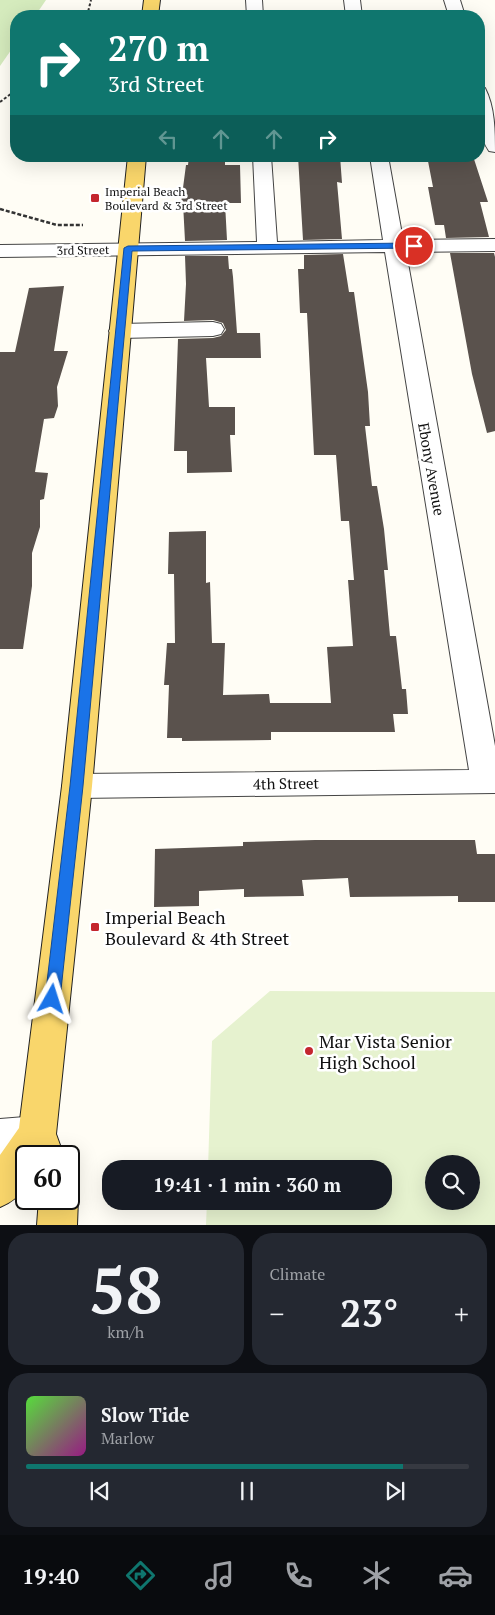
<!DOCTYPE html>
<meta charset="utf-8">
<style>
body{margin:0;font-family:"PT Serif",serif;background:#242831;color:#f1f3f6;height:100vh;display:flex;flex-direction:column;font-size:19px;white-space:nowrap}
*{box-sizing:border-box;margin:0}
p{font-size:16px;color:#9ea1a6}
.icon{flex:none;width:28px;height:28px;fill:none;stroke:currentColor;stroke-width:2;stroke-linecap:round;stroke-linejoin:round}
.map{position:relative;height:1225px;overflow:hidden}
.panel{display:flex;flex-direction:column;gap:8px;padding:8px;background:#0d0f14;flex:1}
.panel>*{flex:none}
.top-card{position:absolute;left:10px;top:10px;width:475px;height:152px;border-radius:20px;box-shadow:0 5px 20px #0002;background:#0f766e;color:#fff;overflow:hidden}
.tools{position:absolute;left:425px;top:1155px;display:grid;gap:10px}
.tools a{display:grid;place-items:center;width:55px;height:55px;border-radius:50%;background:#171b24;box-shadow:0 5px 20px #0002;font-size:25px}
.speed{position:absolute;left:15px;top:1145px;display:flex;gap:10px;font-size:25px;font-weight:700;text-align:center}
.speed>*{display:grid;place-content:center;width:65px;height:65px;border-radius:50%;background:#171b24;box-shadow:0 5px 20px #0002;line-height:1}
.speed .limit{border:2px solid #111;border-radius:8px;background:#fff;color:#111}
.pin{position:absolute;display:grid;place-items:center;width:42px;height:42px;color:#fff;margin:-21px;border:2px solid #fff;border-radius:50%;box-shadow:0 1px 5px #0007}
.me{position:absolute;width:55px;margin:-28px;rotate:6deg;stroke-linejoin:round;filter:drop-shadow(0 0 4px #0008)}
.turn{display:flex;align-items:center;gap:18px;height:105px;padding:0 15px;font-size:22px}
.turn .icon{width:65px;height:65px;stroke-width:2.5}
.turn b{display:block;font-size:35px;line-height:42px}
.lanes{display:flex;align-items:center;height:48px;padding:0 15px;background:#0003;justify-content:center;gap:25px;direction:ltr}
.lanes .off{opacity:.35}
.big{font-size:38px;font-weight:800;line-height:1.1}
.panel .tile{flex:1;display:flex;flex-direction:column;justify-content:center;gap:8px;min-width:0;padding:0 18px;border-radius:20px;background:#242831}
.panel .dial{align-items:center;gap:0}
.dial b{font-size:65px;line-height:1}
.song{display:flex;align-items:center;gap:15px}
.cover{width:60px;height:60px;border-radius:8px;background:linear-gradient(135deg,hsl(110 70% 55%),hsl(310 70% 35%))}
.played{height:5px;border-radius:2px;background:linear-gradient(90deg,#0f766e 85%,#363941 85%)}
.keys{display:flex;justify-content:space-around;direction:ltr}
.heat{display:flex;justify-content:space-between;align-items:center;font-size:28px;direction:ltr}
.panel .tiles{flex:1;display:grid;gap:8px;grid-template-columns:1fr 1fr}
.tile:last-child{grid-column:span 2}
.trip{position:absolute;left:102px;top:1160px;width:290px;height:50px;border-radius:20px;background:#171b24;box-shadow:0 5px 20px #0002;font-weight:800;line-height:50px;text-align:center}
.tabs{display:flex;height:80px;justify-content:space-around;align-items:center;background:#090b0e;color:#9ea1a6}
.tabs .icon{width:35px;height:35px}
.tabs .selected{color:#0f766e}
.tabs b{font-size:22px;color:#f1f3f6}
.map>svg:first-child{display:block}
.green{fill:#d5ebbd}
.pitch{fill:#e6f2cf;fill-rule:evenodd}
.building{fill:#5a524d}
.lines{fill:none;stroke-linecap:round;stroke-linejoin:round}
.minor-casing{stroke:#444;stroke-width:2}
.major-casing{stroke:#222;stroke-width:2}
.path-far1{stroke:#333;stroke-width:2;stroke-dasharray:3 2;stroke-linecap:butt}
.path{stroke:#333;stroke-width:2.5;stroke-dasharray:4 2;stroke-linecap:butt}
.minor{fill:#fff;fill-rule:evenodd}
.major{fill:#f9d66b;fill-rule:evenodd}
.route{fill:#1a73e8;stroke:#114b97}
.poi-dot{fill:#c4262e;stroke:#fff;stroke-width:2}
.labels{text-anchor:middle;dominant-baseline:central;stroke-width:5;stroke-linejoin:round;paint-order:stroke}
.far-poi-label{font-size:12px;fill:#111;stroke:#fff;text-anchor:start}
.far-street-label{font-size:12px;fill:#111;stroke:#fff}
.street-label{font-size:15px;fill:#111;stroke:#fff}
.near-poi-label{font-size:18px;fill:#111;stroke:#fff;text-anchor:start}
</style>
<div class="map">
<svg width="495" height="1225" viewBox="0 0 495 1225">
<rect width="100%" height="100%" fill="#fffdf5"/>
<path class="green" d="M0,0H46L35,16H16V43L0,66Z"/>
<path class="pitch" d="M270,991L495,992V1225H206L207,1201H384V1169H208L212,1041ZM434,1164H471V1201H434Z"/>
<path class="building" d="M189,156H225V165H240L241,203H225L227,240L185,241L183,203H181L186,165H188Z
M298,156H340L342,183L337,182L342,239L303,240Z
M427,156H473L488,202H480L489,237L446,238L444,225H435L428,187H433Z
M450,253H494L495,257V431L487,433L472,374Z
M343,254L349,292H354L368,392L370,426H365L372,486H377L384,529L388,570H384L390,636H396L402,689H406L408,714H393L395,732H271V740L182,741V738H167L169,685H164L167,643H175L174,574H168L169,532L206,531V583L210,582L212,643H225L223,695L269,694L270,703H331L327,647L353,646L348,580H354L349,521H341L336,455H314L307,313H300L298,269H304V255Z
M185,256H228L229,269H232L233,277L237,333H260L261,358H206L209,407H235V435H230L232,472L187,473V451H174L178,339L213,338L221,336L226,330L223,323L213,320L184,321L186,284Z
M64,286L54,351H68L57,387L58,406L54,418L44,419L35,472L48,473L44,499L40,500V527L32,553V586L23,649H0V352H15L29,288Z
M315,840H475L477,854H495V902H458V896L350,897L348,878L302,880L304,896L244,897V889L199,891V906L154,907L155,849L243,846V842Z"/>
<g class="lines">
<defs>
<path id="minor" d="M246,0H262L263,16H247Z
M344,0H360L362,16H346Z
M444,0H460L465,16H449Z
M479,87L485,88C495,107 495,132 495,152L489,151C477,134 478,107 479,87Z
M253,156H271L277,242L383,240L370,156H388L403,240L495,239V251L406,252L495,746V793L77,798L66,794L62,786L66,778L77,774L469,770L385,252L0,257V245L257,242Z
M213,322L221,324L224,329L221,334L213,336L120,338L112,336L109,331L112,326L120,324Z
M37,1116L50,1121L56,1134L50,1147L37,1152L0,1155V1119Z"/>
<path id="major" d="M144,0H160L158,16H142Z
M128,156H146L92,786L56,1134L64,1156H26C26,1182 27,1196 0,1207V1155L19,1128L62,786Z
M69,1184L72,1186L78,1199L77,1225H37L39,1199H69Z"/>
</defs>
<use href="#minor" class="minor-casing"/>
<use href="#major" class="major-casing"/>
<path class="path-far1" d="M87,16L91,0
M0,102L16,90"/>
<path class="path" d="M0,209L57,225H83"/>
<use href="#minor" class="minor"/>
<use href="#major" class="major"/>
</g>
<path class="route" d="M414,243L419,246L417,248L132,251L83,786L60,999L58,1003L52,1005L47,1003L45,999L70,786L124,248L128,246Z"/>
<g class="poi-dot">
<rect x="90" y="193" width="10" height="10" rx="2.5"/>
<rect x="90" y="922" width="10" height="10" rx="2.5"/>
<circle cx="309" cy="1051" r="5"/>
</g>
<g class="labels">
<g class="far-poi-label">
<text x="105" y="191">Imperial Beach<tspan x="105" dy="14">Boulevard &amp; 3rd Street</tspan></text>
</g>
<g class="far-street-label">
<text transform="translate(83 250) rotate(-1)">3rd Street</text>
</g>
<g class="street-label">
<text transform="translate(432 469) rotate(80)">Ebony Avenue</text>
<text transform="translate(286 783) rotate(-1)">4th Street</text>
</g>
<g class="near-poi-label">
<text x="105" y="917">Imperial Beach<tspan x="105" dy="21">Boulevard &amp; 4th Street</tspan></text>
<text x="319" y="1041">Mar Vista Senior<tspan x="319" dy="21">High School</tspan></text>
</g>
</g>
</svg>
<div class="tools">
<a><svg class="icon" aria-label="search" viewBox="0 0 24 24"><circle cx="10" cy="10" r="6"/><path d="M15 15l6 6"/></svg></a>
</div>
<div class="speed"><div class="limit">60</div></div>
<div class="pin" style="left:414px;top:246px;background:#d93025"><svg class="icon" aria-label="arrive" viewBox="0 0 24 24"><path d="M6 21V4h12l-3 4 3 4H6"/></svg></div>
<svg class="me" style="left:52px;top:999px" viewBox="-20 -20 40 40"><path d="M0-17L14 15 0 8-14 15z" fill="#1a73e8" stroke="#fff" stroke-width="4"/></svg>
<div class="trip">19:41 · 1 min · 360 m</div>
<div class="top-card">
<div class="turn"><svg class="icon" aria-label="right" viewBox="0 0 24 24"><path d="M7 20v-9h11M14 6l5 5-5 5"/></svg><div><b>270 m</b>3rd Street</div></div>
<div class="lanes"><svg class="icon off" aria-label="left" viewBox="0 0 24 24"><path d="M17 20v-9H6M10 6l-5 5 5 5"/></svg><svg class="icon off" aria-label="ahead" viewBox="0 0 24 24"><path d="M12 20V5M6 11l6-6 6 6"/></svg><svg class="icon off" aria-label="ahead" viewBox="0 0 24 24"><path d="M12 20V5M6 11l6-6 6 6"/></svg><svg class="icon" aria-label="right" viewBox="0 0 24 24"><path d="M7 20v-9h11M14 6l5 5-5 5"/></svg></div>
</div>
</div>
<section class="panel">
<div class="tiles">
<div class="tile dial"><b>58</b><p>km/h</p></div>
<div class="tile"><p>Climate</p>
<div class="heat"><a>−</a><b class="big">23°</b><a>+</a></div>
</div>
<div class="tile">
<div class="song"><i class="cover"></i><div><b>Slow Tide</b><p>Marlow</p></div></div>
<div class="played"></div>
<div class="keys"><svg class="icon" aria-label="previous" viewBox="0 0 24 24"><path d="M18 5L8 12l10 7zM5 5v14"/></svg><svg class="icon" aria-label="pause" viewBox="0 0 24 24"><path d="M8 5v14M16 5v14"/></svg><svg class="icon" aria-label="next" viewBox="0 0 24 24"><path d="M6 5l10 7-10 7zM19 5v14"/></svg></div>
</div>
</div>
</section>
<nav class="tabs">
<b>19:40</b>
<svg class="icon selected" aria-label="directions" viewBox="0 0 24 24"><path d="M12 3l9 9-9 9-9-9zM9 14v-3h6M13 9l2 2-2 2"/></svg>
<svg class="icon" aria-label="music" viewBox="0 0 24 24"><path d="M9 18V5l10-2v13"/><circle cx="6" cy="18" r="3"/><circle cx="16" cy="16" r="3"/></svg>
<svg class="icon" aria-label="phone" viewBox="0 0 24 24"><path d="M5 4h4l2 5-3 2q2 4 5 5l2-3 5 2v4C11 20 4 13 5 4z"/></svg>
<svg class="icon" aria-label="climate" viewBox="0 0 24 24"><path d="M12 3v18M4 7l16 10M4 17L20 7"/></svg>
<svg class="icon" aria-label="car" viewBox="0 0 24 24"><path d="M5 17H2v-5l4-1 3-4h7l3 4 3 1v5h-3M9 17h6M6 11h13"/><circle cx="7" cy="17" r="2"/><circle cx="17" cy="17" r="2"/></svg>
</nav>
